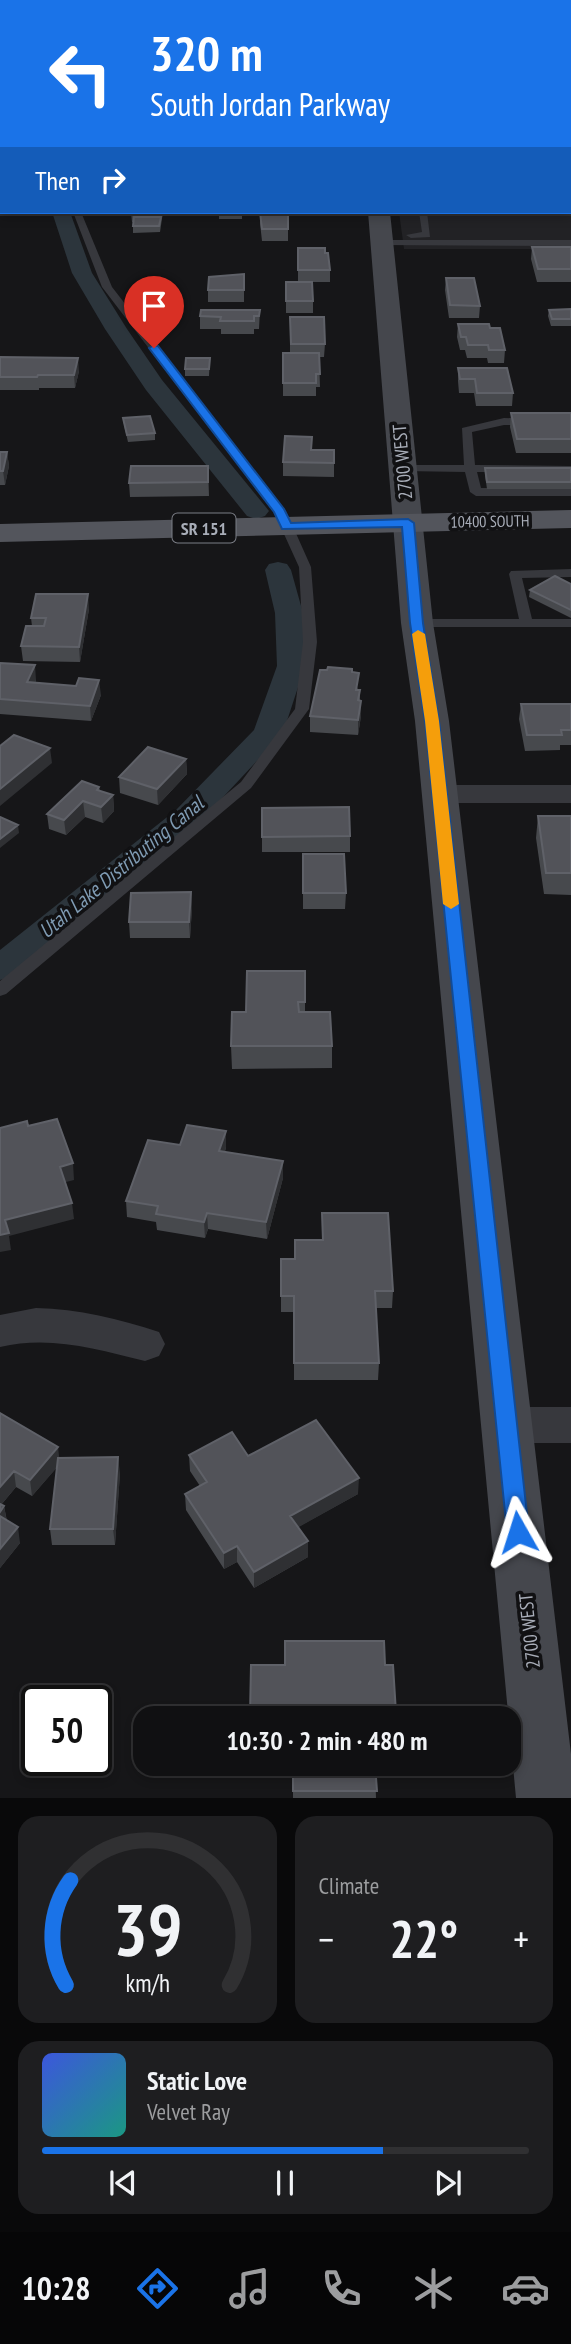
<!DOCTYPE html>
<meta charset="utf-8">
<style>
body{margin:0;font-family:"PT Sans Narrow",sans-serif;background:#1e1e20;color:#f1f3f6;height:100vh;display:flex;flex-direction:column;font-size:26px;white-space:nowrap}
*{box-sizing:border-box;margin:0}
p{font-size:23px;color:#9c9d9f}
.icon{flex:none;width:38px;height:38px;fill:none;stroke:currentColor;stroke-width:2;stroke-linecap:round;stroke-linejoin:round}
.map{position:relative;height:1798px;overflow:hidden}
.sheet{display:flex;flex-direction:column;gap:18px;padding:18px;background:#09090a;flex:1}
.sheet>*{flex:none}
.top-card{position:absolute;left:0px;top:0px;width:572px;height:214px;box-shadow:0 4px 10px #0003,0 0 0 2px #303032;background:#1a73e8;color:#fff;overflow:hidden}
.speed{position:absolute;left:21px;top:1685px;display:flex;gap:14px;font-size:35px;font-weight:700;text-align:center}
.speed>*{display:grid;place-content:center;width:91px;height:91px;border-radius:50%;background:#101012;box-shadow:0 4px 10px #0003,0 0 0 2px #303032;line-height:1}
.speed .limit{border:4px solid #111;border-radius:10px;background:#fff;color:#111}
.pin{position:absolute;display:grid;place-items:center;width:60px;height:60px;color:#fff;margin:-72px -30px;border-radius:50% 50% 50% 0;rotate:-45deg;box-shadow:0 0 7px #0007}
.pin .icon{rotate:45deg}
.me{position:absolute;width:77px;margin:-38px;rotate:354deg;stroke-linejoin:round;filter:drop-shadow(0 0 5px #0008)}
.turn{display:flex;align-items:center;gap:24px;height:147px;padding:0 35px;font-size:32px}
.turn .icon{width:91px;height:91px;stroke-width:2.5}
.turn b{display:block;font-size:49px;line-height:60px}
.then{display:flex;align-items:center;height:66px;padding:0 35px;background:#0003;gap:14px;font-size:26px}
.big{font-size:52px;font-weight:600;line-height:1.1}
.sheet .card{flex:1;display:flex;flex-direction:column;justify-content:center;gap:10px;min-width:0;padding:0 24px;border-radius:21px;background:#1e1e20}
.sheet .dial{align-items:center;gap:0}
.dial svg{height:182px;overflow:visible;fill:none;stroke:#303032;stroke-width:7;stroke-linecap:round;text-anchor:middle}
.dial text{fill:#f1f3f6;stroke:none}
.song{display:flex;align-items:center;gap:21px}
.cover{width:84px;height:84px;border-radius:10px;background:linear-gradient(135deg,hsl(230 70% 55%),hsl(170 70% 35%))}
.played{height:7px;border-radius:4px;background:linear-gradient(90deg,#1a73e8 70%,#303032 70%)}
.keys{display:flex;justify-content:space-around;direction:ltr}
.heat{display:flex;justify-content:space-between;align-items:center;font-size:38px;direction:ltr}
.sheet .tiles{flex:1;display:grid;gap:18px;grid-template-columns:1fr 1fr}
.card:last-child{grid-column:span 2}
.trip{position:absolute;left:133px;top:1706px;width:388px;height:70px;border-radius:21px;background:#101012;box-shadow:0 4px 10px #0003,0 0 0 2px #303032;font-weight:600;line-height:70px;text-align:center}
.dock{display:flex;height:112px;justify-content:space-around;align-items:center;background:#060607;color:#9c9d9f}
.dock .icon{width:49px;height:49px}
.dock .active{color:#1a73e8}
.dock b{font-size:32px;color:#f1f3f6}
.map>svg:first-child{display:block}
.built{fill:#222225}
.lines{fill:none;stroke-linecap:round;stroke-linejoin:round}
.canal{fill:#2c353c;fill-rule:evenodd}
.service{fill:#37383d;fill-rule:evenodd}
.minor{fill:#37383d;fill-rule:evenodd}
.secondary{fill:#45474d;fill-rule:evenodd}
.primary{fill:#53555c;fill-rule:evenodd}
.wall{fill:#47494d}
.shaded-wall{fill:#2f3033}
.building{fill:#525359;stroke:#5f6168;stroke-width:2}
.route{fill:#1a73e8;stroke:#114b97;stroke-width:2}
.slow{fill:#f59e0b}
.labels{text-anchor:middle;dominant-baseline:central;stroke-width:7;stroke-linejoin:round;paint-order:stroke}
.far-street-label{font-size:16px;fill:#a8adb8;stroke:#111113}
.shield{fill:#111113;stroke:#7b7e86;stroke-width:2}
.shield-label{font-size:18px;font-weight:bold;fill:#a8adb8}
.street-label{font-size:19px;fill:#a8adb8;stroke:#111113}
.water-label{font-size:21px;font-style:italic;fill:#7f9bb3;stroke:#111113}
</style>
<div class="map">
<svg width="571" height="1798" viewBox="0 0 571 1798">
<rect width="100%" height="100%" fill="#161618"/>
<path class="built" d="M571,82V249H404L399,212H570Z"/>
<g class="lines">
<path class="canal" d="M31,0H45L46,2H32Z
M52,212H70L92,273L127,329L162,380L265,506L269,511L265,516L256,519L247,516L146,390L105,329L72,273Z
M278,562L287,564L291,570L303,613L305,666L283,733L198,824L12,976L0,980V950L176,810L254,730L277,666L275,613L265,570L269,564Z"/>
<path class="service" d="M47,0H53L54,2H47Z
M570,86H571V90H570Z
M570,122H571V126H570Z
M570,150H571V154H570Z
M570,161H571V167H570Z
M73,212H81L112,287L286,511L311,567L317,642L309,709L251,788L6,994L0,996V981L241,782L295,709L303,642L299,567L274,512L102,287Z
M419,212H427L430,237L411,238L406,235L422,232Z
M382,240H571V246L379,245V241Z
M504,418L571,420V426L504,425L472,432L475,465L571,466V472H477L481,488H571V496H476L470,492L465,472L403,471L397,468L403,465H464L462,428Z
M571,569V577L522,578L532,619H571V627H417L411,623L417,619H519L509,574L511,571Z"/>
<path class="minor" d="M570,16H571V24H570Z
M440,785H571V803H440L430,800L425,794L430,788Z
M36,1308C78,1309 120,1319 159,1332L165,1344L159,1356L145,1361C96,1349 50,1335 0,1347V1315Z
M507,1407H571V1443H507L492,1438L486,1425L492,1412Z"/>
<path class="secondary" d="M349,0H365V2H349Z
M368,212H390L433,623L449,721L571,1754V1798H516L415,721L401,623Z"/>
<path class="primary" d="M571,510V528L0,542V524Z"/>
</g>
<path class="wall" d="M468,0H524V2H468Z
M131,212H163L160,232L133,233V222H132Z
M219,212H242V219H219Z
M260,212H288V241H262L260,223Z
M532,247H571V282H537L531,259Z
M298,248L325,253L330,270V282H313V313H286V282H298Z
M244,274V302H208V290Z
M446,278L480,306L479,318H449L445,290Z
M571,309V326H551L548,316L549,310Z
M260,310L259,329H254V334H221V329H200V316Z
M290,317L325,344L324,357H319L320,387H316V396H283V353H290Z
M458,324L490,328L505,350L504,363H488L487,358H467L465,350H460L457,337Z
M0,357L79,371L75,388H39V390H0Z
M210,358L209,376H185V369Z
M458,368L513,393L512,406H476L474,393H459L458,381Z
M511,413H571V453H516L510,427Z
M123,418L155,433V440L128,442L124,425Z
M312,450H334V477L283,476V462Z
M0,452H7L9,466L5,485H0Z
M208,466L209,496L130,497L129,483Z
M485,468H571V489H487L485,475Z
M571,584V618L529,597L530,590Z
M89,609L80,662L23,661L21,646L32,626L31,618Z
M0,663L36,680L35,683L76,686L101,695L91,721L0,714Z
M352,672L358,690H360V701H361V716L358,735L310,732V716Z
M521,704H571V745H560V750L525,751L519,719Z
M186,759L187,774L158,805L120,793L119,777Z
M99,787L100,791L113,795L114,811L103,823L85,817L66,835L49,829L47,814Z
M262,808L350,836V852H262Z
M538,816H571V895L544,894L536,838Z
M303,854L346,893L345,909H303Z
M191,892L192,908L190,938H130L129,922Z
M305,971V1012L332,1046V1068L232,1069L231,1046L246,1012Z
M180,1145L226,1147L225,1152L283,1161V1178L267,1239L208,1229L205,1238L157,1230L156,1222L127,1217L126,1201Z
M322,1213L393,1291L392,1308H376L379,1363L378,1380H294V1312H281V1259H294L322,1240Z
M0,1413L59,1458L120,1473L115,1545H52L50,1529L57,1467L32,1496L16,1487L1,1505L4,1506L7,1521L20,1543L0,1568Z
M189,1455L248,1456L358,1494L298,1527L308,1557L254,1588L237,1562L224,1569L186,1510L185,1494L200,1486L190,1471Z
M251,1665H385L396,1713L395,1718H250Z
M283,1764H380L379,1769H375L376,1798H293V1773H283Z"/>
<path class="shaded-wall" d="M78,358L79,371L75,388L74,375Z
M7,452L9,466L5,485L3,471Z
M88,594L89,609L80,662L79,647Z
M35,665L36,680L29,697L27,682Z
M99,680L101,695L91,721L90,706Z
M361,701V716L358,735V720Z
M50,748L52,763L0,806V789Z
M186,759L187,774L158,805L157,789Z
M113,795L114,811L103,823L101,807Z
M83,801L85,817L66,835L64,820Z
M18,825L19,833L0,848V839Z
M191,892L192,908L190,938L189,922Z
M226,1131V1147L220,1167L219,1151Z
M283,1161V1178L267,1239L266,1222Z
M73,1163L74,1180L62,1183L60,1167Z
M72,1203L74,1219L9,1236L11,1250L0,1252V1235L5,1220Z
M207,1213L208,1229L205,1238L204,1222Z
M58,1447L60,1464L32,1496L30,1480Z
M118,1457L120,1473L115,1545L113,1529Z
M14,1471L16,1487L0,1506V1487Z
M359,1478L358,1494L290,1532V1516Z
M4,1506L7,1523L0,1529V1512Z
M18,1527L20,1543L0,1568V1549Z
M308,1541V1557L254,1588V1572Z
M237,1546V1562L224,1569V1553Z"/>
<path class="building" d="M260,212H288V229H262Z
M134,217H161L159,226H133Z
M532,247H571V269H538Z
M298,248H325V253H328L330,270H298Z
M244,274V290H208L209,277Z
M446,278H474L480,306L450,305Z
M286,282H312L313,301H286Z
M571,309V319H552L549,310Z
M201,310H260L259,316H254V321H220L221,317L200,316Z
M290,317H324L325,344H291Z
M458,324H489L490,328H500L505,350H489L488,345H468L466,337H461Z
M283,353H319L320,374H316V383H283Z
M0,357L78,358L74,375H38L37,377H0Z
M186,358H210L209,369H185Z
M458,368H507L513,393H477L475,379H460Z
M511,413H571V439H517Z
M150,416L155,433L127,435L123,418Z
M285,436L312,437L311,450H334V463L283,462Z
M0,452H7L3,471H0Z
M131,466H208V482L129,483Z
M485,468H571V482H487Z
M555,576L571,584V610L530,590Z
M36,594H88L79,647L21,646L26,626H44L46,618H31Z
M0,663L35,665L27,682L76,686L79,678L99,680L90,706L0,699Z
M328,667L352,669V672L359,673L356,690H360L358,700L361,701L358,720L310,716L320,670H327Z
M521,704H571V730H561L562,735H527Z
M14,735L50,748L0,789V746Z
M148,747L186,759L157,789L119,777Z
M82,781L99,787L97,790L113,795L101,807L83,801L64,820L47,814Z
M349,807L350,836L262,837V808Z
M538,816H571V873H546Z
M0,817L18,825L0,839Z
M303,854H344L346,893H303Z
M191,892L189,922H129L131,893Z
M247,971H305V1002H298L299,1012H330L332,1046H231L232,1012H246Z
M57,1119L73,1163L60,1167L72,1203L5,1220L9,1233L0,1235V1128L27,1121L28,1126Z
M187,1125L226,1131L219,1151L283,1161L266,1222L207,1213L204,1222L156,1214L158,1206L126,1201L148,1140L180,1145Z
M322,1213H388L393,1291H375L379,1363H294V1296H281V1259H295V1240H323Z
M0,1413L58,1447L30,1480L14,1471L0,1487Z
M316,1420L359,1478L290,1516L308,1541L254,1572L237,1546L224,1553L185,1494L207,1482L189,1455L232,1432L248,1456Z
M118,1457L113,1529H50L58,1458Z
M0,1504L4,1506L0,1512Z
M0,1516L18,1527L0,1549Z
M285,1641H384L385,1665H393L396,1713H379V1718H283V1714L250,1715L251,1665H285Z
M293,1764H375L377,1791H293Z"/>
<path class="route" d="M154,345L158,346L284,509L291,523L408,519L414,523L423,623L439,721L529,1532L526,1539L518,1542L510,1539L507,1532L425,721L410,623L402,527L282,529L274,512L149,348Z"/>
<path class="slow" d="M418,630L425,634L439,721L459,904L451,909L443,904L425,721L412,634Z"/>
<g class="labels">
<g class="far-street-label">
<text transform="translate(490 521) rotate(-1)">10400 SOUTH</text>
</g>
<rect class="shield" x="172.5" y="513.5" width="63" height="29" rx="5"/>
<g class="shield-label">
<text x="204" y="528">SR 151</text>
</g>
<g class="street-label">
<text transform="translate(402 462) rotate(-95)">2700 WEST</text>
<text transform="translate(529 1631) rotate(-96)">2700 WEST</text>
</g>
<g class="water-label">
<text transform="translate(121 867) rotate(-40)">Utah Lake Distributing Canal</text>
</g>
</g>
</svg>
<div class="speed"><div class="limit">50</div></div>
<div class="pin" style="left:154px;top:348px;background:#d93025"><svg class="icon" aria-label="arrive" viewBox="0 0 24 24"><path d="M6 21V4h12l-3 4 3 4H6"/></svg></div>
<svg class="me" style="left:518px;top:1532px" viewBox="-20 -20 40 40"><path d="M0-17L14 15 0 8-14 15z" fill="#1a73e8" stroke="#fff" stroke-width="4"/></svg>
<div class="trip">10:30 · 2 min · 480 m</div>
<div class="top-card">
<div class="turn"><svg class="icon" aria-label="left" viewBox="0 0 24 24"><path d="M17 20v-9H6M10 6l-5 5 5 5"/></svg><div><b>320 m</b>South Jordan Parkway</div></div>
<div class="then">Then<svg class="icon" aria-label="right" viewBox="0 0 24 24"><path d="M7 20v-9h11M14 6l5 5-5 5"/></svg></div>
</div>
</div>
<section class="sheet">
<div class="tiles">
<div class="card dial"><svg viewBox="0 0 100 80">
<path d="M14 69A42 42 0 1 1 86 69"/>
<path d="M14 69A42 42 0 0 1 16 23" stroke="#1a73e8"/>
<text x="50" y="56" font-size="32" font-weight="700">39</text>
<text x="50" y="72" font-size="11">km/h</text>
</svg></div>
<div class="card"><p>Climate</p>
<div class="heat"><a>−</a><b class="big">22°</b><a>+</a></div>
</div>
<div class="card">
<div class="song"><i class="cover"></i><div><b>Static Love</b><p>Velvet Ray</p></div></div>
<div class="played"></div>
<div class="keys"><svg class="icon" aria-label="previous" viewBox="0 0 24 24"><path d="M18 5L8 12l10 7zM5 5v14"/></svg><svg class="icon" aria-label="pause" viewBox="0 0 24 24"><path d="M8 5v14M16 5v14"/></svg><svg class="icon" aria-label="next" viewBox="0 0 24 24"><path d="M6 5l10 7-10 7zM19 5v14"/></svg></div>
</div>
</div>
</section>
<nav class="dock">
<b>10:28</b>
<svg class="icon active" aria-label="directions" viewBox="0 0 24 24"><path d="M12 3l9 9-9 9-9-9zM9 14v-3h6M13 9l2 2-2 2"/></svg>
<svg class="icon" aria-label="music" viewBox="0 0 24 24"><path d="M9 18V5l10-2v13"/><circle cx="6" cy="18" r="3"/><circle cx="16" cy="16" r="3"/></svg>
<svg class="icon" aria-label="phone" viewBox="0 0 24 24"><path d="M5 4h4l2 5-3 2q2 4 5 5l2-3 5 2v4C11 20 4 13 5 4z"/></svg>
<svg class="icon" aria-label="climate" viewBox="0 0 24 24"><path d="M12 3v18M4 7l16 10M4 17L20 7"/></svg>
<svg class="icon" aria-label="car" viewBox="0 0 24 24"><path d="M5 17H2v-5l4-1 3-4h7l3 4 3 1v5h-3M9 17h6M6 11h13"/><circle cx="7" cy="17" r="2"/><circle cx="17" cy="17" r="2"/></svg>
</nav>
